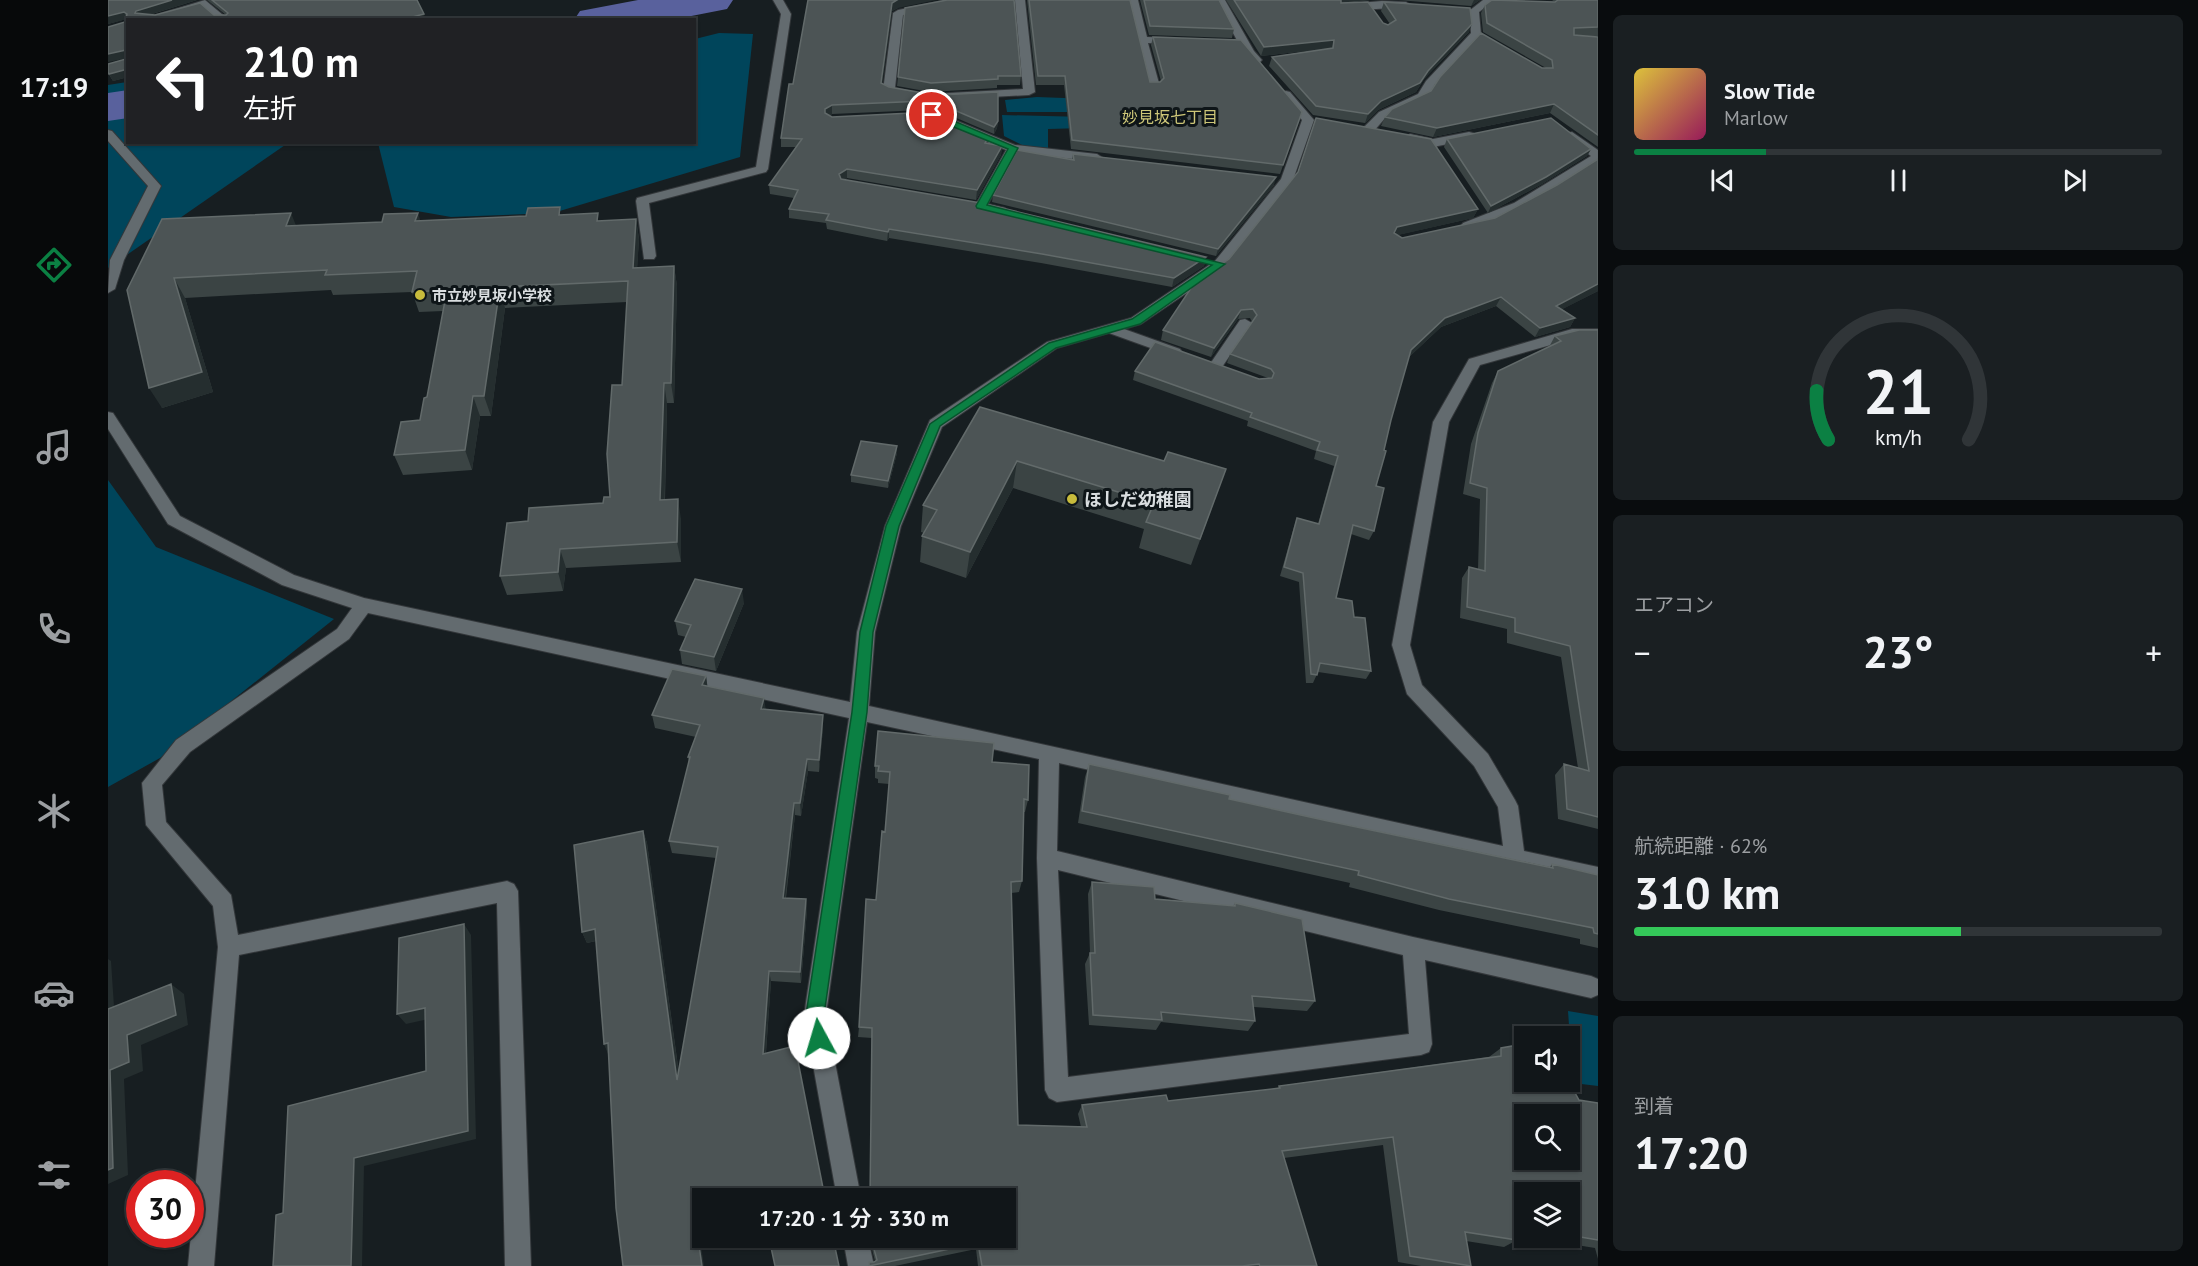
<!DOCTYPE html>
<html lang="ja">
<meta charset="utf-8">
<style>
body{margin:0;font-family:"PT Sans","Noto Sans JP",sans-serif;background:#1a1f22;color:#f1f3f6;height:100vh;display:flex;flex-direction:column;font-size:22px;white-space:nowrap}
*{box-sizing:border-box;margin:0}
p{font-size:20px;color:#9c9fa2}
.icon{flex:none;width:33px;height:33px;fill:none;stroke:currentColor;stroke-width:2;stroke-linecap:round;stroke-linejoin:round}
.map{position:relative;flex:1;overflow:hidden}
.sheet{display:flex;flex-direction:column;gap:15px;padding:15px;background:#090c0e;width:600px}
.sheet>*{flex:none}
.guide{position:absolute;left:18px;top:18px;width:570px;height:126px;border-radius:0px;box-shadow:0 2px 4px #0004,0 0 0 2px #303538;background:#202124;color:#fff;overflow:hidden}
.tools{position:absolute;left:1406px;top:1026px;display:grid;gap:12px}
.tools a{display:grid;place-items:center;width:66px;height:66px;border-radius:0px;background:#111619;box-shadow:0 2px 4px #0004,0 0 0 2px #303538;font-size:30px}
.speed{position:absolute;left:18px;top:1170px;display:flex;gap:12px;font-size:30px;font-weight:700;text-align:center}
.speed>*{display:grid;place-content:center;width:78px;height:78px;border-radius:50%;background:#111619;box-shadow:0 2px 4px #0004,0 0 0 2px #303538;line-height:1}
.speed .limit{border:9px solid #d22;background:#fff;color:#111}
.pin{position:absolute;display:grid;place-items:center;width:51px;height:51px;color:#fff;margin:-26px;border:3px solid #fff;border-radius:50%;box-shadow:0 2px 6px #0007}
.me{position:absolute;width:66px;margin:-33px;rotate:354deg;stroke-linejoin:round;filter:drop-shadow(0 0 4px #0008)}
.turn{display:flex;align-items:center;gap:21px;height:126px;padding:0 18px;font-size:27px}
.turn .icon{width:78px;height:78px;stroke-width:2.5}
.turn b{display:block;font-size:42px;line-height:51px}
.big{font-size:45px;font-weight:600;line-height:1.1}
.sheet .card{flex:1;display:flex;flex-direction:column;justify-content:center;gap:9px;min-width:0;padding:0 21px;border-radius:9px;background:#1a1f22}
.sheet .dial{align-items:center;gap:0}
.dial svg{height:156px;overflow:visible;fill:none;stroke:#303538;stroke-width:7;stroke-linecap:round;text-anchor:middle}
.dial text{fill:#f1f3f6;stroke:none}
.song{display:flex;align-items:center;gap:18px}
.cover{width:72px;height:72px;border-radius:9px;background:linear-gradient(135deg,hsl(50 70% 55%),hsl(330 70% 35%))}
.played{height:6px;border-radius:3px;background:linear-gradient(90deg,#0b8043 25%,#303538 25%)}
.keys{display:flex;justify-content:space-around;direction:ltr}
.heat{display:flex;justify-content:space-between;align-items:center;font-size:33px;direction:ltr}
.charge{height:9px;border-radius:4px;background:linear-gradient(90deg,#34c759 62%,#303538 0)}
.trip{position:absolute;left:584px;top:1188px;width:324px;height:60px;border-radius:0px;background:#111619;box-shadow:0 2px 4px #0004,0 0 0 2px #303538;font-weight:600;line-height:60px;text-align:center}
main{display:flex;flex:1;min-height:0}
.tab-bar{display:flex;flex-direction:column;width:108px;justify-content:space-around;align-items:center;background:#07090a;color:#9c9fa2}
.tab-bar .icon{width:42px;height:42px}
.tab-bar .on{color:#0b8043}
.tab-bar b{font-size:27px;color:#f1f3f6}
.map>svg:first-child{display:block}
.green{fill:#00455b}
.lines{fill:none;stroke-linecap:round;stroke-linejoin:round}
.river{fill:#59619d;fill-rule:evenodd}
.minor-casing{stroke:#33373a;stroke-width:2}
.minor{fill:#636b6f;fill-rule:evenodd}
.wall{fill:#3b4444}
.shaded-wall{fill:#252e2f}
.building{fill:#4c5455;stroke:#626a6a;stroke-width:1.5;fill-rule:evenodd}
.route{fill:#0b8043;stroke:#07532c;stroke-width:1.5}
.poi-dot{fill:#c7bb3c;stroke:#0e1518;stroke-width:2}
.labels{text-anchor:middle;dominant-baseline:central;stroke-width:6;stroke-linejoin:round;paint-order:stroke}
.far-poi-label{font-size:15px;font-weight:bold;fill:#dadee0;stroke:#0e1518;text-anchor:start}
.far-neighbourhood-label{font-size:16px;fill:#cdc678;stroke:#0e1518}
.poi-label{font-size:18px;font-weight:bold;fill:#dadee0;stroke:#0e1518;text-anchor:start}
</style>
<main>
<nav class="tab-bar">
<b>17:19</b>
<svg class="icon on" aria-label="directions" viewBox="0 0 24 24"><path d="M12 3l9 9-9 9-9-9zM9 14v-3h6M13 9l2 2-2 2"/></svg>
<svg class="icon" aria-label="music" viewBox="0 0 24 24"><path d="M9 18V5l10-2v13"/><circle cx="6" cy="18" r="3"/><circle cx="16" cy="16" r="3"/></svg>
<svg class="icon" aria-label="phone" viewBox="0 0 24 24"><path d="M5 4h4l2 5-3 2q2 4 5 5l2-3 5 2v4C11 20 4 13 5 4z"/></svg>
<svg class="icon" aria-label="climate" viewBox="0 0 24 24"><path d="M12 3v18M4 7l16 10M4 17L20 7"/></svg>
<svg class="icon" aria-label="car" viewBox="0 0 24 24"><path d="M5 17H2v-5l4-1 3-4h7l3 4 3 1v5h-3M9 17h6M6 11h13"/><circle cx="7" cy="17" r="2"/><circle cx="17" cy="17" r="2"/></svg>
<svg class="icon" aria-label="filters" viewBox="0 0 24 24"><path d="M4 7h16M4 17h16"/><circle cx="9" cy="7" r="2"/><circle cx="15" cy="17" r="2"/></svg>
</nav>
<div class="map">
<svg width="1490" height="1266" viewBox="0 0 1490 1266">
<rect width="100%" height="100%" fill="#171e21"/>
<path class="green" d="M611,33L645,34L632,157L445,213L343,217L286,207L270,143L586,142L587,39Z
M19,82L20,142L180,143L0,268V85Z
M929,97L983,99L977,112H899L897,100Z
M894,115L978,117L977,128L940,129V148L916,146L896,136Z
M0,480L48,547L226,619L52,758L0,787Z
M1460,1011L1490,1016V1086L1465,1083Z"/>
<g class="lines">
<path class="river" d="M530,0H625L619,9L563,20H466L472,11Z
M20,90V118L0,121V93Z"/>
<defs>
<path id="minor" d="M97,0L121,20H109L95,7L50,20H32Z
M665,0H675L683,14L660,169L658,172L541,203L548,256L546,259H536L528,201L529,198L648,167L673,14Z
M839,0H859L854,3L795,15L787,88L805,92L807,94L801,97L777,93L775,91L785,13L790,10Z
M907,0H917L927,92L921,95L828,100L830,113L907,145L989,154L995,158L989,162L909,152L880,204L897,208L898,211L892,215L868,209L867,206L898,150L820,117L816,97L822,94L915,89Z
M1020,0H1030L1039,37L1068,38L1073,41L1068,44L1040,43L1052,87L1050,89H1042L1040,87Z
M1107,0H1117L1146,51L1154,60L1152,62H1144L1137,55Z
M1375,0H1387L1371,12L1373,34L1327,84L1319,98L1279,116L1265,132H1257V126L1271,112L1310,94L1318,81L1363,33L1361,11Z
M1274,1L1298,2L1303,5C1298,9 1239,11 1234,7L1239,4Z
M1178,91L1182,92L1206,120L1185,180L1117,267L1033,324L1016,329L1072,349L1074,352L1072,355H1062L1001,333L949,348L834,427L793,526L767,632L761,706L1395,846L1390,807L1366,766L1299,694L1284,645L1325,422L1361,359L1464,329H1490V339H1464L1372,365L1341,422L1302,645L1314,685L1380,754L1407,800L1410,806L1416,851L1490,867V887L951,763L949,851L1305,937L1483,976L1490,979V995L1483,998L1317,960L1324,1044L1321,1052L1313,1055L949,1102L941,1098L937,1090L929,858L931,759L759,722L718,1015L753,1198H729L696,1015L741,718L260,613L241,639L82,752L54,785L58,822L123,895L130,935L399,881L406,884L410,891L423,1266H397L389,903L131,955L106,1266H80L110,947L105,906L38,825L34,783L68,740L229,629L244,608L174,585L60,524L0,429V412L5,413L72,516L186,575L256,598L742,702L749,632L777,526L822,420L939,342L1023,318L1107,261L1173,179L1194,120L1172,94ZM950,870L1295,955L1301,1034L960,1077Z
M0,130L4,131L53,186L16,260L7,289L0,293L2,260L40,186L0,141Z
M1361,132L1365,133V139L1325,147L1298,141L1296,138L1302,134L1325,139Z
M1464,132L1490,150V162C1465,179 1383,236 1355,229L1353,226L1355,223L1406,203L1483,156L1460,139V133Z
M1137,319L1144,323L1112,370H1102L1100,367L1102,364L1132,320Z
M735,1238H760L766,1266H740Z"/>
</defs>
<use href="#minor" class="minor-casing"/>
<use href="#minor" class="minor"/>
</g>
<path class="wall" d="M0,0H89L41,15H118L99,0H309L317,20H20V77L5,81L0,73V64L18,59V19L0,24Z
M700,0L790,8L784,11L774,84L781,87L816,101V110L724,114L721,116L724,117L881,136L880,143L894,146L893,155L868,200L739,178L736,180L1098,257L1096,266L1064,287L933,263L781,238L779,241L719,229L718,223L681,218V209L686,198L662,194L661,185L688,147H673V138L685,84Z
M919,0H1022L1042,82H1052L1053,81L1043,45L1045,37L1194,112L1172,174L963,149L956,85H928Z
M1032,0H1111L1126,29L1124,38L1041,35Z
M1118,0H1262L1238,3L1275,23L1280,25L1282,24L1273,11L1276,2L1361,32L1316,79L1308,92L1270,110L1257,123L1205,115L1161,66L1164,57L1214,49L1153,56Z
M1290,0H1372L1363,6Z
M1444,0H1490V36H1478L1490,37V147L1442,113L1325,137L1273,126L1277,117L1434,68H1438L1375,32L1373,13L1377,5L1447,2Z
M913,76L912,85H889V88L822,92L789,86L790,77Z
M831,95L890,121L889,128L886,134L832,111L831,102Z
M1339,139L1483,149L1479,156L1434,184L1380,213L1336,147Z
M965,154L1166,185L1108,256L884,202L885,195L964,160Z
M1490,159V291L1454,309L1467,318L1462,327L1427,337L1388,306L1333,327L1301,357L1283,420L1268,486L1266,531L1261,540L1243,534L1228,598L1246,617L1263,671L1258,679L1210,672L1205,683H1198L1191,582L1172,576L1186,527L1189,518L1210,524L1226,466L1206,459L1208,451L1139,426L1140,421L1025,380L1027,371L1151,379L1160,378L1119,363L1122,354L1144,322L1142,318L1130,319L1103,357L1053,340L1055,330L1087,282L1370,209L1365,218L1289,235L1294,238L1387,218L1449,185Z
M454,215L491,221L528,219L531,239L529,268L566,266L569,286L566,403H559L557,500L573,519V562L458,568L455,591L399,595L392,576L420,521L495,503L502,497L514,385L519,302L397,308L383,416H372L364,470L295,475L286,455L312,420L319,397L335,311L311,312L304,292L225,295L223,290L77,298L105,392L54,408L19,290L188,225Z
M1490,330V829L1450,819L1447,775L1456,764L1470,768L1453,657L1399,643V629L1352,618L1354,578L1361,567L1370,569L1372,499L1355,494L1363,444L1384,383L1390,371L1441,347L1447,336Z
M872,407L1056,461L1118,469L1083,565L1031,548L1036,529L905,488L858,578L812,562L814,536L816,533L813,532L815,505Z
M789,446V453L780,488L743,482V475Z
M636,603L608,671L574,664L572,650L578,637L570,635L567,621Z
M598,676L599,686L658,709L715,728L711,772L700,771L693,816L687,815L678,898L698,899L699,910L693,983L663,981L658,1053L594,1198L590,1225L496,1044L488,941L479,943L474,932L535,831L539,843L571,1073L608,858L564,853L561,841L581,763L580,757L588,737L547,728L544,715Z
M884,762L920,800L917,812H916L914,881L911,892L903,893L910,1125L973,1127L970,1114L974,1105L1060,1101L1169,1089L1171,1086L1381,1057L1393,1048L1471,1100L1490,1103V1259L1487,1248L1425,1238H1461V1192H1416V1236L1408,1235L1409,1240L1396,1247L1358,1241L1363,1266H1313L1290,1262L1275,1145L1176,1158L1209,1266H870L868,1249L787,1266H761L767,1261L761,1238H897L764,1038L750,1037L751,1027L777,832L781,784L770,783V779L767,778V766Z
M981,764L1121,799L1220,821L1442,867L1444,864L1490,875V948L1472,944V939L1331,910L1241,887L1242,883L970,823L977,777Z
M984,882L1047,899L1125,906L1127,903L1207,1001L1199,1011L1146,1007L1147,1021L1140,1031L1053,1022L1048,1030L981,1025L977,964L982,953L980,894Z"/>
<path class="shaded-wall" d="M64,0H89L31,18L27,13L28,11Z
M789,0H828L790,8L784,11L773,92V83L784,3Z
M1230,0H1262L1229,3Z
M1366,0H1372L1363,6Z
M16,12L19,19L0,24V16Z
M316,14L317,20H293Z
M1364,24L1361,32L1316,79L1308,92L1270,110L1257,123L1260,114L1273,101L1320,71Z
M1226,40L1224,48L1153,56L1156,47Z
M18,50L20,58L0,62V54Z
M20,69V77L5,81L1,74Z
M1446,104L1442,113L1325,137L1329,128Z
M724,105V114L717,118V109Z
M890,121L889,128L886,134V127Z
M894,146L893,155L868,200L869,190Z
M1483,149L1479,156L1434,184L1380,213L1383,206Z
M739,169V178L731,183V174Z
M1168,177L1166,185L1108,256L1110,249Z
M1370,209L1365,218L1286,236L1282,242L1289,227Z
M183,213L191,233L178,226Z
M310,213L316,233L307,221Z
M528,219L531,239L528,288L525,268Z
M781,229V238L779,241L780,232Z
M1098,257L1096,266L1064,287L1066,278Z
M566,266L569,286L566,403L563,383Z
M66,278L77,298L105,392L54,408L41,388Z
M1490,284V291L1443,315L1448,306Z
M392,287L397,308L383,416L376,396Z
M1393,297L1388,306L1333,327L1299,359L1303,350L1337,318Z
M1133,310L1130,319L1103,357L1106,348Z
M1467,318L1462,327L1427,337L1432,328Z
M556,383L559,403L556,520L552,500Z
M365,396L372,416L364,470L357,450Z
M789,446V453L780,488V481Z
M909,461L905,488L858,578L862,552Z
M570,499L573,519V562L569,542Z
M452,549L458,568L455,591L450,572Z
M634,589L636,603L608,671L606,657Z
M598,676L600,690L594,685Z
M656,698L658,711L653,709Z
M715,715V728L711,772V760Z
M699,759L700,771L693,816L692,803Z
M686,803L687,815L676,909L675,898Z
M535,831L539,843L573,1089L569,1080Z
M698,899L699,910L693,983L692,972Z
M356,924L363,935L368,1139L256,1166L254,1266H243L246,1158L360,1131Z
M487,929L492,940L479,943L474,932Z
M0,959L3,961L7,1022L0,1017Z
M661,971L663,981L657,1063L655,1054Z
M63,984L76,994L80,1025L33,1045L35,1071L16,1079L20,1175L0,1184L2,1070L19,1035Z
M317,1008L325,1018L298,1024L289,1014Z
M500,1043V1054L496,1044Z
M594,1217V1224L590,1225L596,1266H594L587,1218Z"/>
<path class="building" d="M0,0H64L28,11L27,13L47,15L92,3L106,15H118L120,13L104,0H309L316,14L293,20H20V69L1,74L0,72V64L18,59V50L0,54V27L17,22L19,14L16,12L0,16Z
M700,0H789L784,3L773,83L781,87L815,93L816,101L724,105L717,109V113L724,117L823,112L881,136L877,143L894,146L869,190L739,169L731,174L733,179L873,203L1098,257L1066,278L934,254L781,229L780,232L718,220L721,214L681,209L690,190L661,185L694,139L673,138L681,84H685Z
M839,0H906L913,76H890V79L823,83L790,77L797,8Z
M921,0H1022L1042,82H1052L1056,78L1045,37L1133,40L1194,112L1175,165L964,140L957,76H930Z
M1036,0H1111L1126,29L1042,26Z
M1126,0H1233V3L1260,2L1275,23L1280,25L1288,20L1276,2L1362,8L1364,24L1320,71L1312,83L1273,101L1260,114L1208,106L1164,57L1225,48L1226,40L1156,47Z
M1384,0L1447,2L1450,0H1490V27L1466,28V35L1490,37V135L1446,104L1329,128L1277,117L1284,109L1323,91L1332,77L1373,33L1434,68H1445L1444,60L1379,23L1377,5Z
M890,92V121L886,127L832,104L831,95Z
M1208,118L1323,139L1370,209L1289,227L1286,233L1294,238L1387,218L1449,185L1490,159V284L1448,306L1467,318L1432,328L1393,297L1337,318L1303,350L1283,420L1276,450L1278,451L1268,486L1276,488L1266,531L1245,525L1228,598L1244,601L1246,617L1257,618L1263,671L1212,663L1209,675L1203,674L1195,573L1176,567L1189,518L1211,524L1230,456L1209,450L1212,442L1142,417L1144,413L1027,371L1047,342L1151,379L1164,378L1166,373L1163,369L1122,354L1149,315L1145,309L1133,310L1106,348L1055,330L1087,282L1121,259L1190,172Z
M1443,118L1483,149L1438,177L1383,206L1339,139Z
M909,150L966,160L965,154L1168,177L1110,249L885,195Z
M452,207L451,215L490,213L489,221L528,219L525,268L566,266L563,383H556L552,500L570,499L569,542L452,549L450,572L392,576L399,523L420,521L421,508L495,503L496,497H502L499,454L504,385H514L520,281L392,287L376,396H365L357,450L286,455L293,422L312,420L316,398L319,397L339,290L304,292L309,271L217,275L219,270L66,278L94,372L41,388L19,290L54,219L183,213L178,226L274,222L276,214L310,213L307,221L418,216L420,208Z
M1471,330H1490V817L1459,809L1456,764L1481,771L1462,646L1407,632V618L1359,607L1361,567L1377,571L1379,488L1362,483L1370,433L1390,371L1453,341L1447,336Z
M872,407L1056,461L1060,452L1118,469L1092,539L1038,522L1046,503L909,461L862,552L814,536L829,510L815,505Z
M753,441L789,446L780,481L743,475Z
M587,579L634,589L606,657L572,650L583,625L567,621Z
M564,669L598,676L594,685L656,698L653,709L715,715L711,760L699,759L692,803H686L675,898L698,899L692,972L661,971L655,1054L687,1046L717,1198H594V1217L587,1218L594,1266H515L508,1208L500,1043L496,1044L487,929L474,932L466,845L535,831L569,1080L610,847L561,841L582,757H580L592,725L544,715Z
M770,731L886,743L884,762L921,765L920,800L916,799L914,881L903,882L910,1125L979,1127L974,1105L1058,1095L1060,1101L1172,1088L1171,1086L1393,1056V1048L1416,1044V1082H1461L1471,1100L1490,1103V1240L1461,1235V1192H1416V1227L1407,1226L1409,1240L1357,1232L1363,1266L1302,1256L1285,1137L1174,1151L1209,1266H1152L1151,1264L1134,1266H874L870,1243L761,1266V1262H766L769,1260L763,1238H897V1198H762L764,1028L751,1027L758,899L768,900L774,831L777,832L782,772L770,771L771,766H767ZM1416,1114H1461V1160H1416Z
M981,764L1122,795L1121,799L1220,821L1445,868L1444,864L1490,875V934L1486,933L1485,928L1341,899L1250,875L1251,871L974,811Z
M984,882L1046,887L1047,899L1127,906V903L1194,919L1207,1001L1144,996L1147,1021L1053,1012L1054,1020L985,1015L982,953H987Z
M356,924L360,1131L246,1158L243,1266H165L168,1215L175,1213L180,1106L318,1071L317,1008L289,1014L291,938Z
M63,984L68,1015L19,1035L21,1062L2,1070L5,1168L0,1170V1009Z
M661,1238H725L731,1266H667Z"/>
<path class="route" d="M821,113H827L910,148L879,205L1117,264L1032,324L948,348L832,426L791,526L765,632L759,712L716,1015L720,1038L717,1044L711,1047L705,1044L698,1015L744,712L752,632L778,526L822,424L941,343L1024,319L1104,265L869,208L868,206L900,149L821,117Z"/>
<g class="poi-dot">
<circle cx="312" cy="295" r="6"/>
<circle cx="964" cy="499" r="6"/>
</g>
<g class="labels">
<g class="far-poi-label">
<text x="324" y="295">市立妙見坂小学校</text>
</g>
<g class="far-neighbourhood-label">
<text x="1062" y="117">妙見坂七丁目</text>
</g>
<g class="poi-label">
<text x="976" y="499">ほしだ幼稚園</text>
</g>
</g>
</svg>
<div class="tools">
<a><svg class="icon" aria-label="sound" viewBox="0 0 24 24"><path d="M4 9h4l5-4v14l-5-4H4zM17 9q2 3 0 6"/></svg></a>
<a><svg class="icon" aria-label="search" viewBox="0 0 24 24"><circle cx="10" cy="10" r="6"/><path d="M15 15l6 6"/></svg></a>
<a><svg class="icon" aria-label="layers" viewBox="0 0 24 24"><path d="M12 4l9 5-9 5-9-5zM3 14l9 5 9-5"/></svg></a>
</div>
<div class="speed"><div class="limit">30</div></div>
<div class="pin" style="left:824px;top:115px;background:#d93025"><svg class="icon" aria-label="arrive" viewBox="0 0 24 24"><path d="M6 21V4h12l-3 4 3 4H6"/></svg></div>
<svg class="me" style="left:711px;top:1038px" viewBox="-20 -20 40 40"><circle r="19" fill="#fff"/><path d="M0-13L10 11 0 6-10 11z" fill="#0b8043"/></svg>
<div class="trip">17:20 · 1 分 · 330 m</div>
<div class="guide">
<div class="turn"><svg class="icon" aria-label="left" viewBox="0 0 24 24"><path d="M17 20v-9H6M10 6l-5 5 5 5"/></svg><div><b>210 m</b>左折</div></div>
</div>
</div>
<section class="sheet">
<div class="card">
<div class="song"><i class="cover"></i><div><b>Slow Tide</b><p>Marlow</p></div></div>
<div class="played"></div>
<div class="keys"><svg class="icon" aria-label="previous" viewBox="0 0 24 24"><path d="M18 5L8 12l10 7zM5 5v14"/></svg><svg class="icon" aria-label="pause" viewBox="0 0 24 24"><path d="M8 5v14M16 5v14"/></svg><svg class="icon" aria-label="next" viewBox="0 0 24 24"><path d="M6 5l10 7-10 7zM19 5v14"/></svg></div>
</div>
<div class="card dial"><svg viewBox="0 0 100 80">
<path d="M14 69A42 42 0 1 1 86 69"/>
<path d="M14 69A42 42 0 0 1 8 44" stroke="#0b8043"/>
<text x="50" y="56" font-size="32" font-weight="700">21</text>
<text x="50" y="72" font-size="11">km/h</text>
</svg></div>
<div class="card"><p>エアコン</p>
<div class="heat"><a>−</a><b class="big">23°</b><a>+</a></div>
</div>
<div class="card"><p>航続距離 · 62%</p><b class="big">310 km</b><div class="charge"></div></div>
<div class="card"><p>到着</p><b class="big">17:20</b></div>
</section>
</main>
